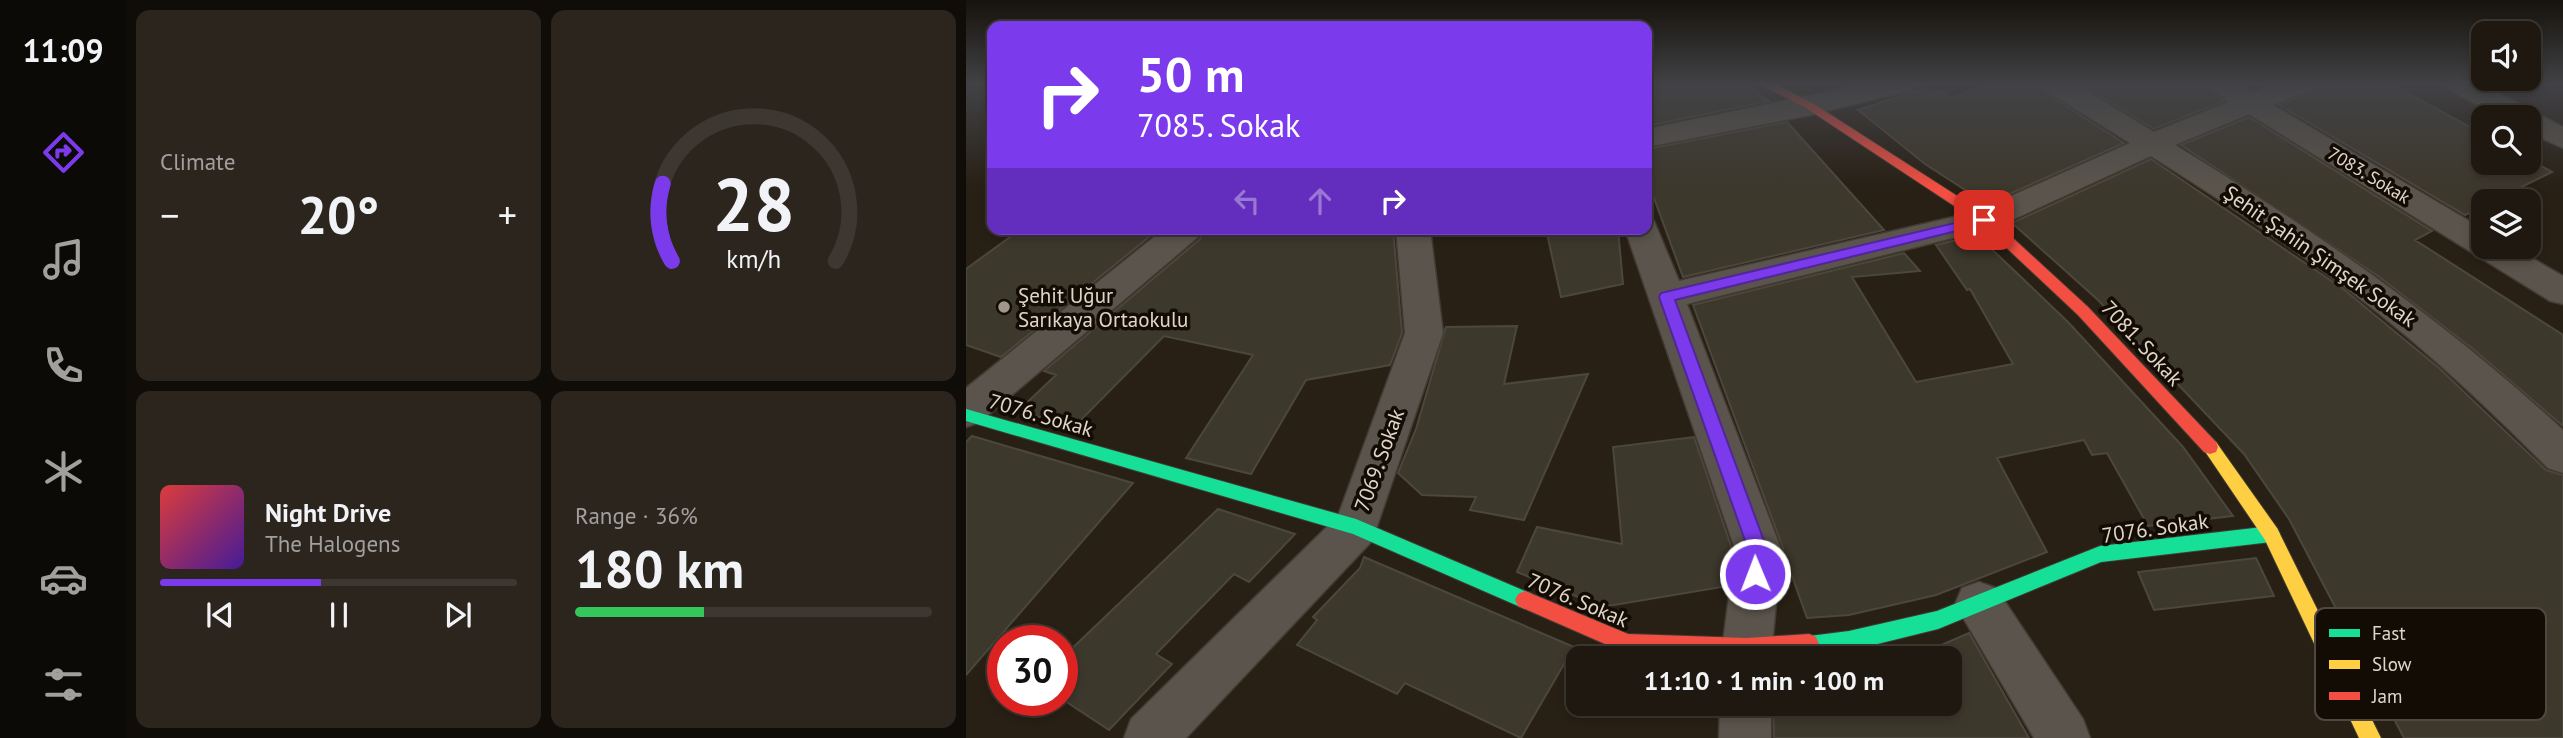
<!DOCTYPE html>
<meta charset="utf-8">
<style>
body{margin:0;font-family:"PT Sans",sans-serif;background:#2b251e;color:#f1f3f6;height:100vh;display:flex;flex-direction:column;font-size:26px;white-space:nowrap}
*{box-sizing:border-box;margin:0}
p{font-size:23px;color:#a1a09f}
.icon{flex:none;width:38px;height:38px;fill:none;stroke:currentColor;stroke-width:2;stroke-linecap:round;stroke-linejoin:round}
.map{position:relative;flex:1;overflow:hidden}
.panel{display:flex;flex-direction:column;gap:10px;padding:10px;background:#100d09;width:840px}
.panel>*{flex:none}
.guide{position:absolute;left:21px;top:21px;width:665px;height:214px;border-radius:14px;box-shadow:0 4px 10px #0003,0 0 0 2px #3c3730;background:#7c3aed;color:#fff;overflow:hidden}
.buttons{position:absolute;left:1505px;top:21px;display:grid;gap:14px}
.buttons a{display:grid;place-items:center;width:70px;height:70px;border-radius:14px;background:#1e1810;box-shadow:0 4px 10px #0003,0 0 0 2px #3c3730;font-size:35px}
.speed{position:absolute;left:21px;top:625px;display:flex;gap:14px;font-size:35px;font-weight:700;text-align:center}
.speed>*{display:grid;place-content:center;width:91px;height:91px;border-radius:50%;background:#1e1810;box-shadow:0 4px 10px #0003,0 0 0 2px #3c3730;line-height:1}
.speed .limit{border:10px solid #d22;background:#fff;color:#111}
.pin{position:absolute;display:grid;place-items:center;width:60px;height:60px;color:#fff;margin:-30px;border-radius:14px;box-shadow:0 4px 10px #0006}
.me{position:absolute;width:77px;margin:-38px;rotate:359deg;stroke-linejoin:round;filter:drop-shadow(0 0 5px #0008)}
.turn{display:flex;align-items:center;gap:24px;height:147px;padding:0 35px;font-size:32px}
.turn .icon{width:91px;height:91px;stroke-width:2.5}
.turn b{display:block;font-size:49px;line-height:60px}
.lanes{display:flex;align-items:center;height:66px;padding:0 35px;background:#0003;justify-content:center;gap:35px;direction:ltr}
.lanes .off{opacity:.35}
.big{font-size:52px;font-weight:700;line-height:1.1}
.panel .tile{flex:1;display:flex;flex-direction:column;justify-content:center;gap:10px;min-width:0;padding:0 24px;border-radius:14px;background:#2b251e}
.panel .dial{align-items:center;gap:0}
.dial svg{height:182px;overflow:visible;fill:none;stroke:#3c3730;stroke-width:7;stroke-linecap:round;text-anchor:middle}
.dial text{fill:#f1f3f6;stroke:none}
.song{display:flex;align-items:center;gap:21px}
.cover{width:84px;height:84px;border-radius:10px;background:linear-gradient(135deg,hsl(0 70% 55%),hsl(260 70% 35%))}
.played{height:7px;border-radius:4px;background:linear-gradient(90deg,#7c3aed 45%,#3c3730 45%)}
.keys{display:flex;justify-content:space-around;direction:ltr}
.heat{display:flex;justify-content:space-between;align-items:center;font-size:38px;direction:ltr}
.charge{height:10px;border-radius:5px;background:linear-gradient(90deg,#34c759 36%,#3c3730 0)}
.panel .tiles{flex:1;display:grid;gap:10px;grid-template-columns:repeat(2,1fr)}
.trip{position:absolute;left:600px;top:646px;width:396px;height:70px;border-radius:14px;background:#1e1810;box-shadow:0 4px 10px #0003,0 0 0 2px #3c3730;font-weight:700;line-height:70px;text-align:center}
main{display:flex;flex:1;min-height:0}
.tab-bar{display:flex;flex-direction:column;width:126px;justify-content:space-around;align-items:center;background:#0c0a06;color:#a1a09f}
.tab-bar .icon{width:49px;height:49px}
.tab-bar .current{color:#7c3aed}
.tab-bar b{font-size:32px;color:#f1f3f6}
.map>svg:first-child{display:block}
.building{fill:#3d382c;stroke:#4c473d;stroke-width:2}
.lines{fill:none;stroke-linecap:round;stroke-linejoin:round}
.street-casing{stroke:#423b33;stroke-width:3}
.fast-casing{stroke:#423b33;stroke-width:2}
.slow-casing{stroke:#423b33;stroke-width:2}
.jam-casing{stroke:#423b33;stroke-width:2}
.street{fill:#5a544c;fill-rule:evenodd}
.fast{fill:#16e098;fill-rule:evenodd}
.slow{fill:#ffcf43;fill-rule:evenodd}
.jam{fill:#f24e42;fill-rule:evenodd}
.route{fill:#7c3aed;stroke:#51269a;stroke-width:2}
.poi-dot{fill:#a0968a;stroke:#130c05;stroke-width:2.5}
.labels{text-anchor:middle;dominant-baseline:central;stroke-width:7;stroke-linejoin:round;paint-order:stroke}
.far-street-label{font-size:18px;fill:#e0d5c9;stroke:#130c05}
.street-label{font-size:21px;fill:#e0d5c9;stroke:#130c05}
.poi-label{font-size:21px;fill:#e0d5c9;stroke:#130c05;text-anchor:start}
.key{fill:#130c05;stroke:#504840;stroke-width:2}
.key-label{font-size:19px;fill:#e0d5c9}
</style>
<main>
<nav class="tab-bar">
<b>11:09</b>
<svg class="icon current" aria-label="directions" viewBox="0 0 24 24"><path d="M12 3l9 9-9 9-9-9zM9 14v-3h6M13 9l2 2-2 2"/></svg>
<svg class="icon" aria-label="music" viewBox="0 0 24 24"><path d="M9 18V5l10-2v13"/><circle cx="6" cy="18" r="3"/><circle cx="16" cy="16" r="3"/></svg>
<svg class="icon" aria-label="phone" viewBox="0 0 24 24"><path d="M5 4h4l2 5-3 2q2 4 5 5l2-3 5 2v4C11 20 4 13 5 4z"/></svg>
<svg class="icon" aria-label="climate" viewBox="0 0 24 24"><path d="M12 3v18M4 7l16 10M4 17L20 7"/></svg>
<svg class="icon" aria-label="car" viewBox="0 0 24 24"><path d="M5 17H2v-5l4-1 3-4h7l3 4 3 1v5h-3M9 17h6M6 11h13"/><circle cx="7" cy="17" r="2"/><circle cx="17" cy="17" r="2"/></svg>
<svg class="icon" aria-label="filters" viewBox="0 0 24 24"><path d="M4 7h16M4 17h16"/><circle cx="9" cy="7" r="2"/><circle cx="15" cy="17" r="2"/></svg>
</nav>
<section class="panel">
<div class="tiles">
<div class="tile"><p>Climate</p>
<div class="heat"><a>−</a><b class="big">20°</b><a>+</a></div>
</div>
<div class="tile dial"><svg viewBox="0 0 100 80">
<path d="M14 69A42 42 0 1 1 86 69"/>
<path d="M14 69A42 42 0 0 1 10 35" stroke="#7c3aed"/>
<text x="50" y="56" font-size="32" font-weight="700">28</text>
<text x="50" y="72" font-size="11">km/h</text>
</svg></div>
<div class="tile">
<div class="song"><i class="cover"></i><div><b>Night Drive</b><p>The Halogens</p></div></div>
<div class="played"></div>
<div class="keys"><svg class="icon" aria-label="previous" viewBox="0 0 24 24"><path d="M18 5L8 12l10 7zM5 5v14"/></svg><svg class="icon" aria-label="pause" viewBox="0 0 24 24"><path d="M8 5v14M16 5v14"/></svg><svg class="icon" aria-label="next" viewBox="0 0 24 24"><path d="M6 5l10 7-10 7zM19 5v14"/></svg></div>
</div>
<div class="tile"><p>Range · 36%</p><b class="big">180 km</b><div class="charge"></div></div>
</div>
</section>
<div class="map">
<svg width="1597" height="738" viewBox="0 0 1597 738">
<rect width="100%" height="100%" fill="#282015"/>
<path class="building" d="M681,84H784L788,91L803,101L681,126Z
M1026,84H1073L1078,92L1158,143L1021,204L959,164L892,110L959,88L967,94L976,91L984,98Z
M1114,84H1236L1258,101L1188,129Z
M1350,84H1425L1517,134V163H1563V159L1586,172L1527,201H1517V206L1499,215L1313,105L1345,92Z
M1283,117L1466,231L1449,240L1597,335V426L1507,349L1412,276L1215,145Z
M821,122L918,230L717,277L681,179V149Z
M1185,159L1376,288L1473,368L1580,470L1597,475V738H1438L1323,519L1278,454L1132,300L1046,223Z
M55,229H193L35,357L0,345V269Z
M238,229H427L436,333L424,365L340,380L285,474L220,458L287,355L198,336L108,427L52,411L90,375L78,371L234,239Z
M580,229H652L657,284L595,297Z
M1011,235L1102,322L1217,447L1267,516L1182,526L1141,453L1126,455L1118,440L1031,458L1081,552L970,595L883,615L841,618L826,576L815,578L817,548L727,305L938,253L954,271L886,277L950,382L1047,364L1004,289L1001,290L970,245Z
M551,326L538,384L622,374L558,520L504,510L510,497L456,495L432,473L450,429L480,327Z
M6,436L167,483L0,675V442Z
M728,437L766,549L762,586L636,607L551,572L571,527L656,544L647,447Z
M252,509L329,534L283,582L268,574L190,654L206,664L143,730L96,699V658Z
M398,557L608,647L555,738L439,683L431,694L331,645L351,620L347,617L394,568Z
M1290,558L1308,596L1188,610L1172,572Z
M1003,633L1063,738H808L807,704H984V658H920L973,646Z"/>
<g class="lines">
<defs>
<path id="street" d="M900,84H949L945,90L844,115L681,147V129Z
M1075,84H1109L1188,132L1263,102L1239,84H1273L1287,93L1309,84H1348L1344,90L1307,105L1517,229V247H1547L1597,276V304L1584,301L1283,114L1209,145C1347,229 1478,320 1597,430V473L1582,468C1536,422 1488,376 1438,334C1359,268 1272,211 1185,156L1031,227L721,304L815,549L805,658H755L769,549L659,229H681V219L688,221L713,281L1009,212L1164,143L1079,90Z
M1480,84H1515L1597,127V148L1563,133V117H1535L1484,90Z
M198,229H236L232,237L14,422L0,427V388Z
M430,229H464L477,333L406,541L220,738H158L165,719L372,516L439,333Z
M1013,582L1030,588L1117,719L1124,738H1068L989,604L996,588Z
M754,704H805V738H753Z"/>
<path id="fast" d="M0,409L390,519L566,594L569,600L566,606L559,609L387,534L0,421Z
M1305,526L1311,528L1314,534L1311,540L1305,542L1135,562L972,629L883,651L843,654L836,651L833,644L836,637L883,631L971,611L1134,546Z"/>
<path id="slow" d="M1244,440L1250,442L1311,528L1415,738H1393L1299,540L1236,447L1238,442Z"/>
<path id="jam" d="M794,84H809L848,104L1024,217L1122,307L1250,442L1252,447L1250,452L1244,454L1238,452L1112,315L1014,223L840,108Z
M559,591L662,634L781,638L843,634L850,637L853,644L850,651L843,654L781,658L662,654L552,606L549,600L552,594Z"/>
</defs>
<use href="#street" class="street-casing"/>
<use href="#fast" class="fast-casing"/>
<use href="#slow" class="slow-casing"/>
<use href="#jam" class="jam-casing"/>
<use href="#street" class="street"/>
<use href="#fast" class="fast"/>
<use href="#slow" class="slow"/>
<use href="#jam" class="jam"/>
</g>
<linearGradient id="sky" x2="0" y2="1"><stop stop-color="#16120c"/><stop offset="0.45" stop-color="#424246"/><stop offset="1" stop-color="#424246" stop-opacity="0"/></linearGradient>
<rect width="1597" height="187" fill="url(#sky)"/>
<path class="route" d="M1018,216L1025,220L1023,223L709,300L801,549L796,580L789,583L782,580L779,574L782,549L693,297L695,293Z"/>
<circle class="poi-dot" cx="38" cy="307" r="7"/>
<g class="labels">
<g class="far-street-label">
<text transform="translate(1403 175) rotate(31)">7083. Sokak</text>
</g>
<g class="street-label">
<text transform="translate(1354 256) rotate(35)">Şehit Şahin Şimşek Sokak</text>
<text transform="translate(1176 343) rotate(47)">7081. Sokak</text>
<text transform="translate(75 415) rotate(16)">7076. Sokak</text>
<text transform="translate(413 460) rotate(-70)">7069. Sokak</text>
<text transform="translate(1189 528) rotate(-8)">7076. Sokak</text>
<text transform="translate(612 600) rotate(23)">7076. Sokak</text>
</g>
<g class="poi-label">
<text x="52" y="295">Şehit Uğur<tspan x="52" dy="24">Sarıkaya Ortaokulu</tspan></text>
</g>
</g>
<rect x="1349" y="608" width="231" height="112" rx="10" class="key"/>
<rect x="1363" y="629" width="31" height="8" fill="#16e098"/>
<rect x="1363" y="660" width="31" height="9" fill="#ffcf43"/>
<rect x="1363" y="692" width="31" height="8" fill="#f24e42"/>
<g class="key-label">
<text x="1406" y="640">Fast</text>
<text x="1406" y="671">Slow</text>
<text x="1406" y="703">Jam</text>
</g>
</svg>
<div class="buttons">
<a><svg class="icon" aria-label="sound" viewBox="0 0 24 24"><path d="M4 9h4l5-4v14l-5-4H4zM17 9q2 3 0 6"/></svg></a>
<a><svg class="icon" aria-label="search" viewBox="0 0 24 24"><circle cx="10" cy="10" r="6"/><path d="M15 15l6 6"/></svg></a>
<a><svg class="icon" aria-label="layers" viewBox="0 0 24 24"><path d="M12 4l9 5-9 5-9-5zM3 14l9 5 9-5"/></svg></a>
</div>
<div class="speed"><div class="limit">30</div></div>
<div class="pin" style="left:1018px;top:220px;background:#d93025"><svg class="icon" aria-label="arrive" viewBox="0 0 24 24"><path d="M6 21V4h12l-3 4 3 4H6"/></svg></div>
<svg class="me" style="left:789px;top:574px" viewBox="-20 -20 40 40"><circle r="17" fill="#7c3aed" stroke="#fff" stroke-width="3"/><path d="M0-11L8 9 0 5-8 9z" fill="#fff"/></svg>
<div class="trip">11:10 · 1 min · 100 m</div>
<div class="guide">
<div class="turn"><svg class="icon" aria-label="right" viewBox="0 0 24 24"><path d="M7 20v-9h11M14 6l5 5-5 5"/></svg><div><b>50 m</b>7085. Sokak</div></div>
<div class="lanes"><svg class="icon off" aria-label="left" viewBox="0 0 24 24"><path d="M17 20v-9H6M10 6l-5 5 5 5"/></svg><svg class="icon off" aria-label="ahead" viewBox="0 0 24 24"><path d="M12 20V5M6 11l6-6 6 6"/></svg><svg class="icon" aria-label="right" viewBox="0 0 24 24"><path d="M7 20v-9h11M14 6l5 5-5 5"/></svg></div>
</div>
</div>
</main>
